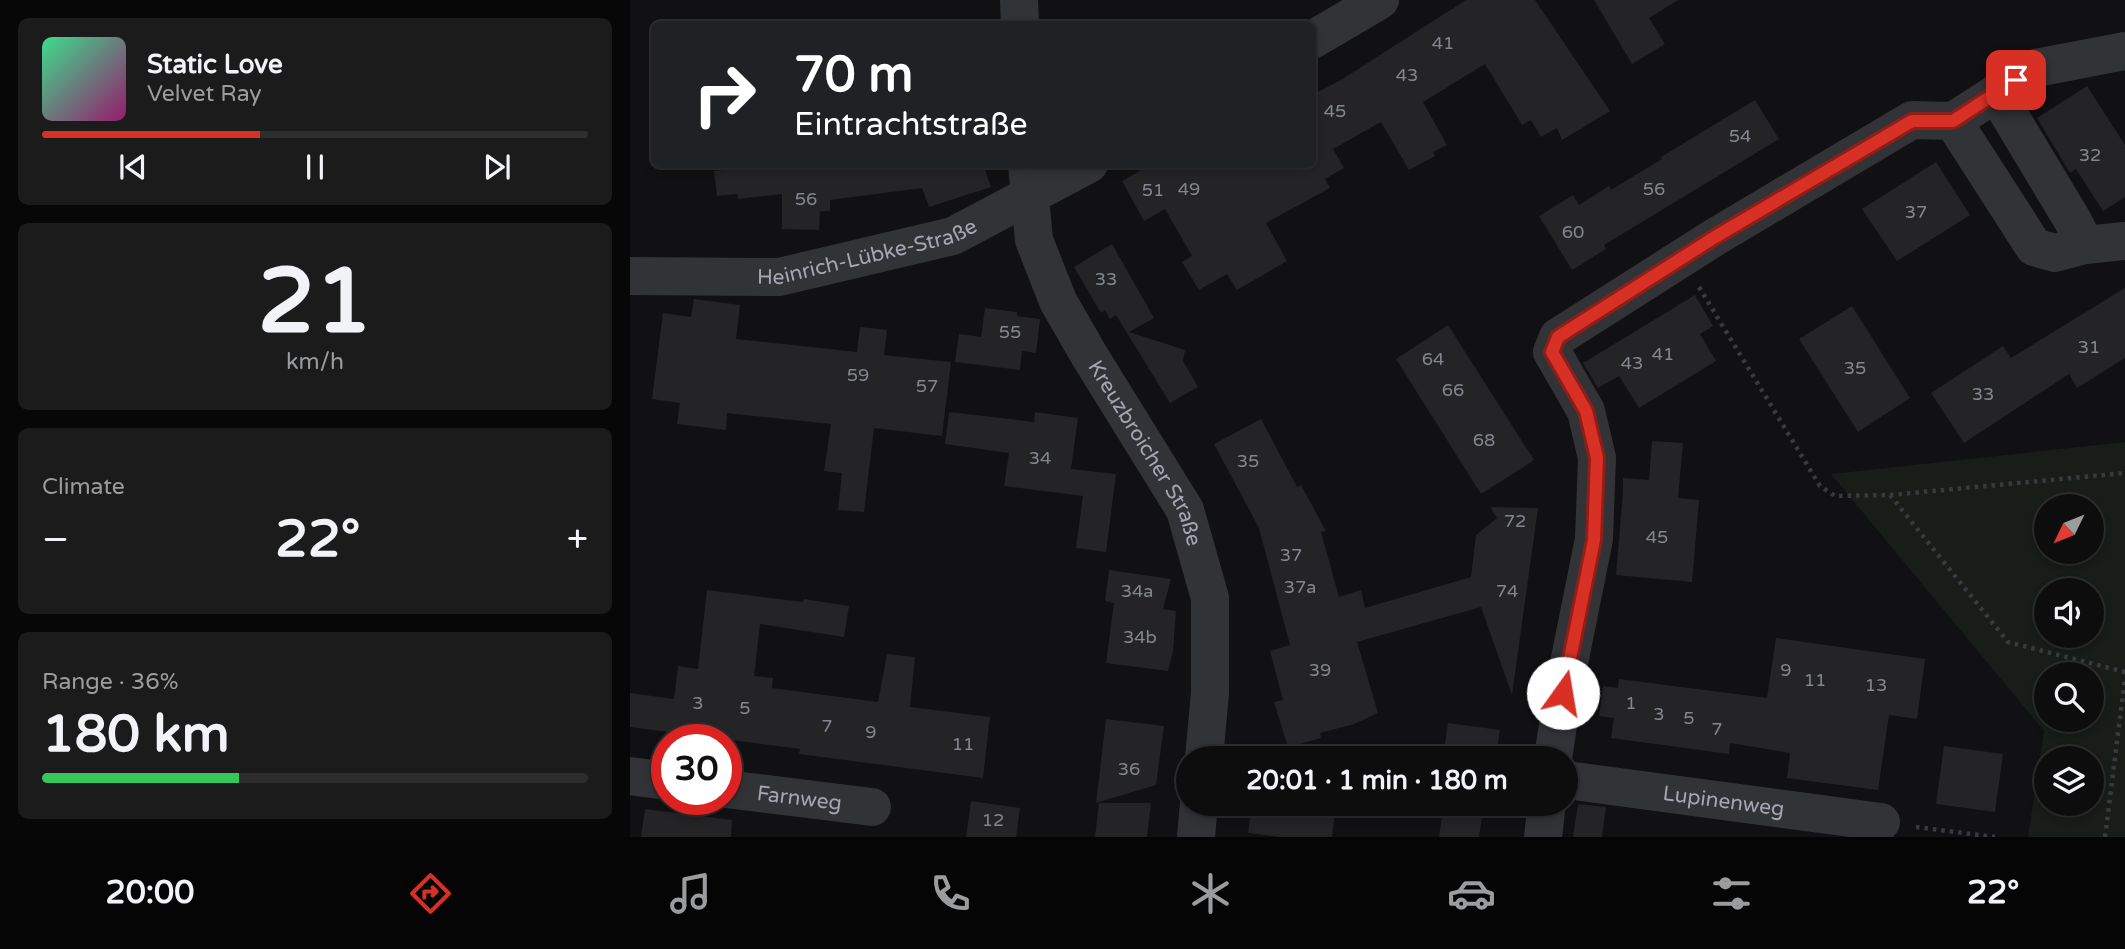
<!DOCTYPE html>
<meta charset="utf-8">
<style>
body{margin:0;font-family:"Varela Round",sans-serif;background:#1b1b1c;color:#f1f3f6;height:100vh;display:flex;flex-direction:column;font-size:26px;white-space:nowrap}
*{box-sizing:border-box;margin:0}
p{font-size:23px;color:#9a9c9e}
.icon{flex:none;width:38px;height:38px;fill:none;stroke:currentColor;stroke-width:2;stroke-linecap:round;stroke-linejoin:round}
.map{position:relative;flex:1;overflow:hidden}
.drawer{display:flex;flex-direction:column;gap:18px;padding:18px;background:#070708;width:630px}
.drawer>*{flex:none}
.top-card{position:absolute;left:21px;top:21px;width:665px;height:147px;border-radius:10px;box-shadow:0 4px 10px #0003,0 0 0 2px #2d2d2e;background:#202124;color:#fff;overflow:hidden}
.needle{width:46px;rotate:227deg}
.fabs{position:absolute;left:1404px;top:494px;display:grid;gap:14px}
.fabs a{display:grid;place-items:center;width:70px;height:70px;border-radius:50%;background:#0d0d0e;box-shadow:0 4px 10px #0003,0 0 0 2px #2d2d2e;font-size:35px}
.speed{position:absolute;left:21px;top:724px;display:flex;gap:14px;font-size:35px;font-weight:700;text-align:center}
.speed>*{display:grid;place-content:center;width:91px;height:91px;border-radius:50%;background:#0d0d0e;box-shadow:0 4px 10px #0003,0 0 0 2px #2d2d2e;line-height:1}
.speed .limit{border:10px solid #d22;background:#fff;color:#111}
.pin{position:absolute;display:grid;place-items:center;width:60px;height:60px;color:#fff;margin:-30px;border-radius:14px;box-shadow:0 4px 10px #0006}
.me{position:absolute;width:77px;margin:-38px;rotate:13deg;stroke-linejoin:round;filter:drop-shadow(0 0 5px #0008)}
.turn{display:flex;align-items:center;gap:24px;height:147px;padding:0 28px;font-size:32px}
.turn .icon{width:91px;height:91px;stroke-width:2.5}
.turn b{display:block;font-size:49px;line-height:60px}
.big{font-size:52px;font-weight:800;line-height:1.1}
.drawer .card{flex:1;display:flex;flex-direction:column;justify-content:center;gap:10px;min-width:0;padding:0 24px;border-radius:10px;background:#1b1b1c}
.drawer .dial{align-items:center;gap:0}
.dial b{font-size:91px;line-height:1}
.song{display:flex;align-items:center;gap:21px}
.cover{width:84px;height:84px;border-radius:10px;background:linear-gradient(135deg,hsl(150 70% 55%),hsl(320 70% 35%))}
.played{height:7px;border-radius:4px;background:linear-gradient(90deg,#d93025 40%,#2d2d2e 40%)}
.keys{display:flex;justify-content:space-around;direction:ltr}
.heat{display:flex;justify-content:space-between;align-items:center;font-size:38px;direction:ltr}
.charge{height:10px;border-radius:5px;background:linear-gradient(90deg,#34c759 36%,#2d2d2e 0)}
.trip{position:absolute;left:546px;top:746px;width:402px;height:70px;border-radius:35px;background:#0d0d0e;box-shadow:0 4px 10px #0003,0 0 0 2px #2d2d2e;font-weight:800;line-height:70px;text-align:center}
.tab-bar{display:flex;height:112px;justify-content:space-around;align-items:center;background:#050506;color:#9a9c9e}
.tab-bar .icon{width:49px;height:49px}
.tab-bar .on{color:#d93025}
.tab-bar b{font-size:32px;color:#f1f3f6}
main{display:flex;flex:1;min-height:0}
.map>svg:first-child{display:block}
.green{fill:#181d19;fill-rule:evenodd}
.building{fill:#242427}
.lines{fill:none;stroke-linecap:round;stroke-linejoin:round}
.path{stroke:#383a3e;stroke-width:4.5;stroke-dasharray:3.5 5;stroke-linecap:butt}
.minor{stroke:#323337;stroke-width:38}
.route-casing{stroke:#8d1f18;stroke-width:18}
.route{stroke:#d93025;stroke-width:12}
.labels{text-anchor:middle;dominant-baseline:central;stroke-width:7;stroke-linejoin:round;paint-order:stroke}
.number-label{font-size:18px;fill:#82868e}
.street-label{font-size:21px;fill:#a3a7b2;stroke:#0c0c0e}
</style>
<main>
<section class="drawer">
<div class="card">
<div class="song"><i class="cover"></i><div><b>Static Love</b><p>Velvet Ray</p></div></div>
<div class="played"></div>
<div class="keys"><svg class="icon" aria-label="previous" viewBox="0 0 24 24"><path d="M18 5L8 12l10 7zM5 5v14"/></svg><svg class="icon" aria-label="pause" viewBox="0 0 24 24"><path d="M8 5v14M16 5v14"/></svg><svg class="icon" aria-label="next" viewBox="0 0 24 24"><path d="M6 5l10 7-10 7zM19 5v14"/></svg></div>
</div>
<div class="card dial"><b>21</b><p>km/h</p></div>
<div class="card"><p>Climate</p>
<div class="heat"><a>−</a><b class="big">22°</b><a>+</a></div>
</div>
<div class="card"><p>Range · 36%</p><b class="big">180 km</b><div class="charge"></div></div>
</section>
<div class="map">
<svg width="1495" height="837" viewBox="0 0 1495 837">
<rect width="100%" height="100%" fill="#111113"/>
<path class="green" d="M1495,442V837H1398L1414,731L1201,474ZM1416,506H1461V551H1416ZM1416,590H1461V635H1416ZM1416,674H1461V719H1416ZM1416,758H1461V803H1416Z"/>
<path class="building" d="M836,0H905L980,111L932,140L927,128L911,137L901,120L892,125L855,64L793,102L817,145L803,152L805,156L779,170L751,122L703,149L714,168L695,179L700,188L636,223L657,261L607,290L597,274L569,290L552,262L562,256L535,209L514,221L492,181L522,164H682V95L711,80Z
M964,0H1048L1019,18L1035,44L1002,64Z
M1457,86L1495,145V197L1473,211L1446,169L1440,173L1407,118Z
M1125,100L1149,139L974,245L976,249L942,270L909,216L943,195L949,205L979,186L981,190L1032,159L1031,157Z
M1306,162L1340,215L1267,261L1232,209Z
M177,164H353L361,187L299,207L292,188L200,200V211H190L189,230L152,229V194L108,199V194L87,196L84,171L123,167L177,166Z
M482,244L524,318L499,332L555,350L553,361L568,387L540,403L486,315L480,319L475,310L471,313L444,267Z
M1495,288V358L1447,388L1439,374L1334,443L1301,393L1373,346L1381,358Z
M1065,295L1083,326L1070,334L1086,361L1009,408L989,376L968,388L953,363Z
M64,299L110,305L106,339L227,352L230,327L257,330L254,355L321,362L312,436L244,428L234,512L208,510L212,473L194,471L201,424L97,413L96,430L47,424L50,403L22,399L33,313L61,317Z
M1222,306L1280,398L1228,432L1169,339Z
M355,308L387,312V316L410,319L406,353L392,351L390,370L325,362L329,334L351,337Z
M818,325L904,460L851,494L766,359Z
M319,412L404,422L405,412L448,418L441,469L486,474L476,552L446,548L453,496L374,486L379,453L315,444Z
M631,419L667,487L671,485L696,531L691,532L709,597L731,590L735,608L841,577L846,535L867,518L860,507L908,508L882,695L851,607L727,642L748,713L724,724L690,733L691,738L658,747L644,702L653,700L640,651L660,645L629,528L584,444Z
M1022,441L1053,443L1048,498L1069,500L1062,582L986,575L993,492V478L1019,480Z
M479,570L541,579L533,609L546,611L543,651L538,671L476,663L484,603L475,601Z
M77,590L173,602L174,599L219,606L214,637L130,624L124,676L143,678L142,688L248,702L257,654L285,657L280,707L360,717L353,778L169,754L170,749L0,727V693L44,699L48,666L68,669Z
M1146,638L1295,659L1287,719L1259,715L1248,790L1157,778L1160,753L1100,743L1099,754L981,738L984,718L969,716L973,686L988,688L989,679L1137,698Z
M476,719L534,726L526,785L466,803Z
M818,723L870,730L866,758H813Z
M1314,746L1373,754L1365,812L1306,804Z
M341,801L390,808L386,837H336Z
M469,803H521L517,837H465Z
M622,803H675L706,807L702,837H650L618,833Z
M814,803H854L849,837H809Z
M948,804L976,807L972,837H943Z
M15,809L102,820L101,837H11Z"/>
<g class="lines">
<path class="path" d="M1069,287L1190,486L1205,496L1260,495L1378,642L1495,672
M1260,495L1495,473
M1286,827L1365,837
M1475,837L1495,678"/>
<g class="minor">
<path d="M389,0L390,24"/>
<path d="M682,40L750,0"/>
<path d="M1366,93L1443,221L1455,245"/>
<path d="M1323,121L1404,247L1425,253L1455,245L1495,241"/>
<path id="s1" d="M397,164L404,240L428,301L459,355L555,510L580,598V693L574,758"/>
<path id="s2" d="M0,276L149,277L323,236L459,164"/>
<path d="M923,758L933,693L964,539L967,458L956,411L922,352L928,337L1085,237L1282,120L1323,121L1406,68L1495,51"/>
<path d="M0,776L37,781"/>
<path id="s3" d="M936,780L1251,822"/>
<path id="s4" d="M96,789L242,807"/>
<path d="M566,837L569,803"/>
<path d="M913,837L917,803"/>
</g>
</g>
<g class="lines">
<defs>
<path id="route" d="M933,693L964,540L967,458L956,411L922,352L928,337L1085,237L1282,121H1323L1386,80"/>
</defs>
<use href="#route" class="route-casing"/>
<use href="#route" class="route"/>
</g>
<g class="labels">
<g class="number-label">
<text x="813" y="43">41</text>
<text x="777" y="75">43</text>
<text x="705" y="111">45</text>
<text x="1110" y="136">54</text>
<text x="1460" y="155">32</text>
<text x="559" y="189">49</text>
<text x="1024" y="189">56</text>
<text x="523" y="190">51</text>
<text x="176" y="199">56</text>
<text x="1286" y="212">37</text>
<text x="943" y="232">60</text>
<text x="476" y="279">33</text>
<text x="380" y="332">55</text>
<text x="1459" y="347">31</text>
<text x="1033" y="354">41</text>
<text x="803" y="359">64</text>
<text x="1002" y="363">43</text>
<text x="1225" y="368">35</text>
<text x="228" y="375">59</text>
<text x="297" y="386">57</text>
<text x="823" y="390">66</text>
<text x="1353" y="394">33</text>
<text x="854" y="440">68</text>
<text x="410" y="458">34</text>
<text x="618" y="461">35</text>
<text x="885" y="521">72</text>
<text x="1027" y="537">45</text>
<text x="661" y="555">37</text>
<text x="670" y="587">37a</text>
<text x="507" y="591">34a</text>
<text x="877" y="591">74</text>
<text x="510" y="637">34b</text>
<text x="690" y="670">39</text>
<text x="1156" y="670">9</text>
<text x="1185" y="680">11</text>
<text x="1246" y="685">13</text>
<text x="68" y="703">3</text>
<text x="1001" y="703">1</text>
<text x="115" y="708">5</text>
<text x="1029" y="714">3</text>
<text x="1059" y="718">5</text>
<text x="197" y="726">7</text>
<text x="1087" y="729">7</text>
<text x="241" y="732">9</text>
<text x="333" y="744">11</text>
<text x="499" y="769">36</text>
<text x="363" y="820">12</text>
</g>
<g class="street-label">
<text stroke="none"><textPath href="#s2" startOffset="240">Heinrich-Lübke-Straße</textPath></text>
<text stroke="none"><textPath href="#s1" startOffset="318">Kreuzbroicher Straße</textPath></text>
<text stroke="none"><textPath href="#s4" startOffset="74">Farnweg</textPath></text>
<text stroke="none"><textPath href="#s3" startOffset="159">Lupinenweg</textPath></text>
</g>
</g>
</svg>
<div class="fabs">
<a><svg class="needle" viewBox="-14 -14 28 28"><path d="M0-13l5 13h-10z" fill="#e53935"/><path d="M0 13l5-13h-10z" fill="#9a9c9e"/></svg></a>
<a><svg class="icon" aria-label="sound" viewBox="0 0 24 24"><path d="M4 9h4l5-4v14l-5-4H4zM17 9q2 3 0 6"/></svg></a>
<a><svg class="icon" aria-label="search" viewBox="0 0 24 24"><circle cx="10" cy="10" r="6"/><path d="M15 15l6 6"/></svg></a>
<a><svg class="icon" aria-label="layers" viewBox="0 0 24 24"><path d="M12 4l9 5-9 5-9-5zM3 14l9 5 9-5"/></svg></a>
</div>
<div class="speed"><div class="limit">30</div></div>
<div class="pin" style="left:1386px;top:80px;background:#d93025"><svg class="icon" aria-label="arrive" viewBox="0 0 24 24"><path d="M6 21V4h12l-3 4 3 4H6"/></svg></div>
<svg class="me" style="left:933px;top:693px" viewBox="-20 -20 40 40"><circle r="19" fill="#fff"/><path d="M0-13L10 11 0 6-10 11z" fill="#d93025"/></svg>
<div class="trip">20:01 · 1 min · 180 m</div>
<div class="top-card">
<div class="turn"><svg class="icon" aria-label="right" viewBox="0 0 24 24"><path d="M7 20v-9h11M14 6l5 5-5 5"/></svg><div><b>70 m</b>Eintrachtstraße</div></div>
</div>
</div>
</main>
<nav class="tab-bar">
<b>20:00</b>
<svg class="icon on" aria-label="directions" viewBox="0 0 24 24"><path d="M12 3l9 9-9 9-9-9zM9 14v-3h6M13 9l2 2-2 2"/></svg>
<svg class="icon" aria-label="music" viewBox="0 0 24 24"><path d="M9 18V5l10-2v13"/><circle cx="6" cy="18" r="3"/><circle cx="16" cy="16" r="3"/></svg>
<svg class="icon" aria-label="phone" viewBox="0 0 24 24"><path d="M5 4h4l2 5-3 2q2 4 5 5l2-3 5 2v4C11 20 4 13 5 4z"/></svg>
<svg class="icon" aria-label="climate" viewBox="0 0 24 24"><path d="M12 3v18M4 7l16 10M4 17L20 7"/></svg>
<svg class="icon" aria-label="car" viewBox="0 0 24 24"><path d="M5 17H2v-5l4-1 3-4h7l3 4 3 1v5h-3M9 17h6M6 11h13"/><circle cx="7" cy="17" r="2"/><circle cx="17" cy="17" r="2"/></svg>
<svg class="icon" aria-label="filters" viewBox="0 0 24 24"><path d="M4 7h16M4 17h16"/><circle cx="9" cy="7" r="2"/><circle cx="15" cy="17" r="2"/></svg>
<b>22°</b>
</nav>
